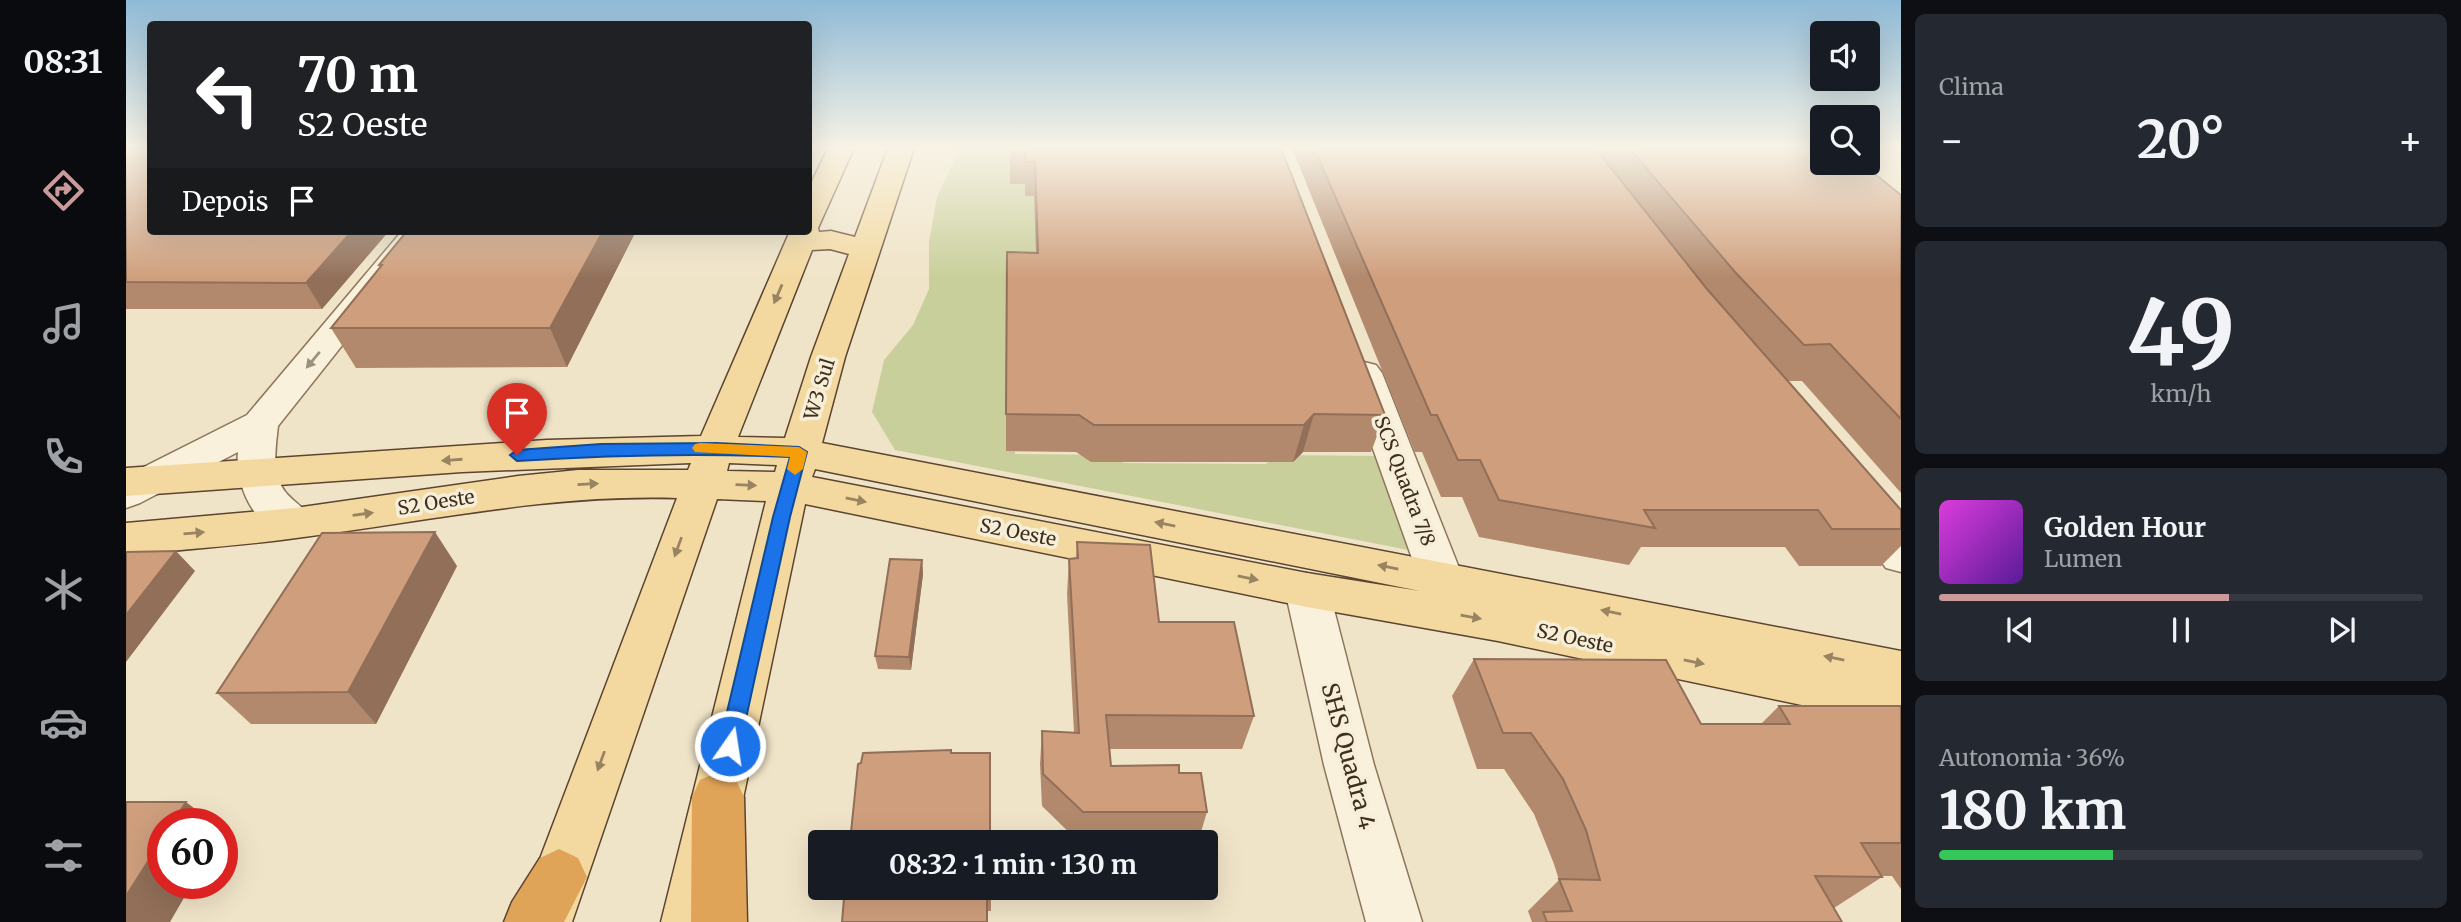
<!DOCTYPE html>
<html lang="pt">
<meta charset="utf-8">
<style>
body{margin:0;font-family:Merriweather,serif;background:#242831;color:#f1f3f6;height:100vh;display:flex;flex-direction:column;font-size:26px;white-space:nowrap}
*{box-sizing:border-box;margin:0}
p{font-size:23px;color:#9ea1a6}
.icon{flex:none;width:38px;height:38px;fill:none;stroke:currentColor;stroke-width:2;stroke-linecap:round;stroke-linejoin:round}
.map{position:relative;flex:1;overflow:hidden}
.details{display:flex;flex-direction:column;gap:14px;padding:14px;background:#0d0f14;width:560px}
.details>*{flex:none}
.top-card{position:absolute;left:21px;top:21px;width:665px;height:214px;border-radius:7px;box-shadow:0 7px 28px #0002;background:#202124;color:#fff;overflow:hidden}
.buttons{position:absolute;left:1684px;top:21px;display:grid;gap:14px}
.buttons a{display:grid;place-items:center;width:70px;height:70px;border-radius:7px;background:#171b24;box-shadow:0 7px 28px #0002;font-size:35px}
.speed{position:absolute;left:21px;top:808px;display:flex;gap:14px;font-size:35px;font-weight:700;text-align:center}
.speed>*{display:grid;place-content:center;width:91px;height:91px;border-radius:50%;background:#171b24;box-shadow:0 7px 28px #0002;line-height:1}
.speed .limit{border:10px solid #d22;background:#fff;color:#111}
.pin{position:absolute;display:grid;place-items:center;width:60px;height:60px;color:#fff;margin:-72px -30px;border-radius:50% 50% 50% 0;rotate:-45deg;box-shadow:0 0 7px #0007}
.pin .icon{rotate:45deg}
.me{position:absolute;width:77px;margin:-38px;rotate:13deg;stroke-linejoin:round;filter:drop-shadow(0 0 5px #0008)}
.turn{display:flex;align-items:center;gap:24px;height:147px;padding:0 35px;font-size:32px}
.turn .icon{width:91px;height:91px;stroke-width:2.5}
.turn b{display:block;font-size:49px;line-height:60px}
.then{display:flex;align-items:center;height:66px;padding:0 35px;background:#0003;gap:14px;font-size:26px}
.big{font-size:52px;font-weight:700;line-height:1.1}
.details .widget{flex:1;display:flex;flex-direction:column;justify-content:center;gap:10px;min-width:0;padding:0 24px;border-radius:10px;background:#242831}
.details .dial{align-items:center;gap:0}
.dial b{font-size:91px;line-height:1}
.song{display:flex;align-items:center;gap:21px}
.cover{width:84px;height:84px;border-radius:10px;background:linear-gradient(135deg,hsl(300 70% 55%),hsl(270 70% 35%))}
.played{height:7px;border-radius:4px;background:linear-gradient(90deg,#cc999b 60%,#363941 60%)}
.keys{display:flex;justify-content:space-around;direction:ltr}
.heat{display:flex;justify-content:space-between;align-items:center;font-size:38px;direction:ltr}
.charge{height:10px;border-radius:5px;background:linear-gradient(90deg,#34c759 36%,#363941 0)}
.trip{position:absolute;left:682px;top:830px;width:410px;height:70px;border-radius:7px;background:#171b24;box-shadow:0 7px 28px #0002;font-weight:700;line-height:70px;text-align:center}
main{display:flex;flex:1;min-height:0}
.tab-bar{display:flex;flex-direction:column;width:126px;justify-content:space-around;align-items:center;background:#090b0e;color:#9ea1a6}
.tab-bar .icon{width:49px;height:49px}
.tab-bar .on{color:#cc999b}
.tab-bar b{font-size:32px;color:#f1f3f6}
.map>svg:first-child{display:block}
.green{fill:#c9cf9b}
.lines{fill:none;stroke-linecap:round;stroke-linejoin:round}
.minor-casing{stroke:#8d765c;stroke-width:3}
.major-casing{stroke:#5b4430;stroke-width:3}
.highway-casing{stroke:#5b4430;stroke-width:3}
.minor{fill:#faf1dc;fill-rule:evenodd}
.major{fill:#f3d9a0;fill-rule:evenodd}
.highway{fill:#e0a458;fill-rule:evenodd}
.wall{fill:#b2896c}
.shaded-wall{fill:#916f58}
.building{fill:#cf9f7d;stroke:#916f58;stroke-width:2}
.oneway{fill:#988460}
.oneway2{fill:#9c907e}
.route{fill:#1a73e8;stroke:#114b97;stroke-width:2}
.slow{fill:#f59e0b}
.labels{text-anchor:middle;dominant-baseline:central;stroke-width:7;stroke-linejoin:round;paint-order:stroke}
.street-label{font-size:19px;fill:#3d2e20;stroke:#f7eed8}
.near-street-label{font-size:23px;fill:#3d2e20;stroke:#f7eed8}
</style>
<main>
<nav class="tab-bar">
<b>08:31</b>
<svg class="icon on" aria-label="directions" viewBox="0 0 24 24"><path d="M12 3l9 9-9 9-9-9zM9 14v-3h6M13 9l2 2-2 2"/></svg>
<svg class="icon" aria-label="music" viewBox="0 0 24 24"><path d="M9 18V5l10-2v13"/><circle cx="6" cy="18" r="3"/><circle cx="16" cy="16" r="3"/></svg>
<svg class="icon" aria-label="phone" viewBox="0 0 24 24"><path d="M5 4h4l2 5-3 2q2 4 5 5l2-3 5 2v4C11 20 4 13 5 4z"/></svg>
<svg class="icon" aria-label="climate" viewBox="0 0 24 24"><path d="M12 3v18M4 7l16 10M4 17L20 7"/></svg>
<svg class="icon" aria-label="car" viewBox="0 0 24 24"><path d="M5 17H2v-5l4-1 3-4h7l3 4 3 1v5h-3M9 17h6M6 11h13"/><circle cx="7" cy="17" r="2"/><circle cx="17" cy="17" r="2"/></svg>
<svg class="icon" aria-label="filters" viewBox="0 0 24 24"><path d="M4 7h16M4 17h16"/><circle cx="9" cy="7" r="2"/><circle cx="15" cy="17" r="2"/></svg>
</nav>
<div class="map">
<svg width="1775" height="922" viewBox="0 0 1775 922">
<rect width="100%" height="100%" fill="#f0e4c8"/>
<path class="green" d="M834,148H916L921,277L891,286L889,454L983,455L998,463L1140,464L1150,455L1260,456L1298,553L769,450L746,412L758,360L787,325L803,289V242L811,197Z"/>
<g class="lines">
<defs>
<path id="minor" d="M276,231H307L152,426C149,453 144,480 166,499C176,508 183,512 189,523L183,534C138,548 108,491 112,452L14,503L0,508V476L121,415Z
M1238,362L1250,365L1256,373L1337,578L1330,590L1315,595L1300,590L1293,578L1220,373L1226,365Z
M1736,495L1750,499L1775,527V572L1760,568L1716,510L1722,499Z
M1181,573L1196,578L1203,590L1248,765L1296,922H1240L1198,765L1159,590L1166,578Z"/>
<path id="major" d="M702,148H728L692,228L693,232L705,231L729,237L762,148H788L719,357L696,443L1775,651V726L1372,641L1181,607L679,504L591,922H535L640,501L591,499L446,922H390L551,498C422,494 298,522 170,538C114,546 57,549 0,555V523L169,508L392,476L452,470H562L565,463L336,472L0,496V468L421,440L575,436L664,231H682V190ZM704,249L723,254L685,357L659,438L612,437L686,250ZM603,463L651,465L649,472L601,471ZM689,469L1294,591L1181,573L686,477Z"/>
<path id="highway" d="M592,772L610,780L618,797L621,922H565L566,797L574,780Z
M433,849L452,858L461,877L438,922H378L386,902L414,858Z"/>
</defs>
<use href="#minor" class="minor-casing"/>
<use href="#major" class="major-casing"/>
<use href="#highway" class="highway-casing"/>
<use href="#minor" class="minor"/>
<use href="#major" class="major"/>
<use href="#highway" class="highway"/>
</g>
<path class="wall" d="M0,148L24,231H263L196,309H0Z
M884,148H1155L1259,415L1245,452H1177L1167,462H965L950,452L880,451V414L910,253L908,196H899V184H884Z
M1166,148H1696L1775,195V493L1676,381H1662L1775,510V546L1755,566H1673L1659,547H1515L1503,565L1353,537L1336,497H1315L1296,452H1289Z
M510,231L441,367L230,368L205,328L254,268L253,265Z
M951,542L1128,716L1116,749H984L985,766L1053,773L1081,812L1072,842H953L916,806L914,764L916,731L948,733L941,594L943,559L950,558Z
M796,560L797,574L785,670L752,669L749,656Z
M331,566L250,724H125L91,693Z
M1348,659L1575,724H1635L1653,706H1775V889L1766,876H1756V877L1708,908L1716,922H1406L1402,911L1433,880L1428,864L1408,814L1378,769H1351L1326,696Z
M865,887V911H862V922H716Z"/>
<path class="shaded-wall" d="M226,231H263L196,309L180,283Z
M477,231H510L441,367L424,328Z
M1188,414L1177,452L1167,462L1178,425Z
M309,532L331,566L250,724L222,692Z
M50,551L69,571L0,662V615Z
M796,560L797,574L785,670L783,657Z
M60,802L89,824H46Z
M37,838V884H66L44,922H0V896Z"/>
<path class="building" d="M0,148H24V231H226L180,283L0,282Z
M884,148H1155L1259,415L1188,414L1178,425H968L953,415L880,414L881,252L912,253L909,162H900L899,150H884Z
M1188,148H1469L1581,289L1775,510V529H1706L1692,510H1518L1529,528L1373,500L1354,460H1332L1311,415H1305Z
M1503,148H1696V163H1735L1775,195V419L1704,344L1678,345L1609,272Z
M281,231H477L424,328H205L256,265H253Z
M309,532L222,692L91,693L196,533Z
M951,542L1024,545L1033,622H1108L1128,716L980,715L985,766L1053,765V773H1075L1081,812H957L917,774L916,731L953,733L943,559L952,558Z
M50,551L0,615V552Z
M764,559L796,560L783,657L749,656Z
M1348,659L1540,660L1575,724H1664L1653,706H1775V843H1735L1756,877L1689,876L1716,922H1421L1417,912L1446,911L1433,879L1474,880L1460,830L1437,779L1405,733H1377Z
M825,750V753H864V842H724L732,764L735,763L737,753Z
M0,802H60L46,824H37V838L0,896Z
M719,887H865V895L861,896V922H716Z"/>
<defs><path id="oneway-solid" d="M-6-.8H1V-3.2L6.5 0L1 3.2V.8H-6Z" transform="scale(1.75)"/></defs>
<g class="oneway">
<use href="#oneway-solid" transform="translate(652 294) rotate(113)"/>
<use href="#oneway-solid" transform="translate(326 460) rotate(176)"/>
<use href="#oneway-solid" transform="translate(462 484) rotate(-3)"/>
<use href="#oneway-solid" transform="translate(620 485) rotate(2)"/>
<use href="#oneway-solid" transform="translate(730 500) rotate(11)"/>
<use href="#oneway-solid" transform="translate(237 514) rotate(-8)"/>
<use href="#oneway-solid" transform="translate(1039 524) rotate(-169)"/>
<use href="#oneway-solid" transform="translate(68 533) rotate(-5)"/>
<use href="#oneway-solid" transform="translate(552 547) rotate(110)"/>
<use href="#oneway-solid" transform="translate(1262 567) rotate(-169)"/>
<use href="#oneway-solid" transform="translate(1122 578) rotate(11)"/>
<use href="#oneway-solid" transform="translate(1485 612) rotate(-168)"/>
<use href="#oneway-solid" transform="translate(1345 617) rotate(10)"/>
<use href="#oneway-solid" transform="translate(1708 658) rotate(-168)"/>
<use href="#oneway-solid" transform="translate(1568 662) rotate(12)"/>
<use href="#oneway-solid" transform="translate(475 761) rotate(110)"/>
</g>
<use class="oneway2" href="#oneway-solid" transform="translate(187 360) rotate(130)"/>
<linearGradient id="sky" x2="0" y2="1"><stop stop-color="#8fbad6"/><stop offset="0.53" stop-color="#f8f3e6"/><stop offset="1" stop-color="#f8f3e6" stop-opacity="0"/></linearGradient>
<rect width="1775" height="278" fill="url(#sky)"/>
<path class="route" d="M590,443L673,447L681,452L664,517L614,746L611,753L604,755L596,753L593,746L647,517L664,457C573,453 483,455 391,461L384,455L391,450L475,444Z"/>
<path class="slow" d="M574,443L673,447L681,452L677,469L669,475L661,469L664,457L569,452L566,448L569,444Z"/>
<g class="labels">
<g class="street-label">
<text transform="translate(693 389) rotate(-73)">W3 Sul</text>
<text transform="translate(1279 481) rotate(69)">SCS Quadra 7/8</text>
<text transform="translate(310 502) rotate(-9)">S2 Oeste</text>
<text transform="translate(892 532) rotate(11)">S2 Oeste</text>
<text transform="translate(1449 638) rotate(12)">S2 Oeste</text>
</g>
<g class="near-street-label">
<text transform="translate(1223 756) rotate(75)">SHS Quadra 4</text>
</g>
</g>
</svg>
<div class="buttons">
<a><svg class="icon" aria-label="sound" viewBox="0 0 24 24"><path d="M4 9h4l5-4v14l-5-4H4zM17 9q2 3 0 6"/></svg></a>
<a><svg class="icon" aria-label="search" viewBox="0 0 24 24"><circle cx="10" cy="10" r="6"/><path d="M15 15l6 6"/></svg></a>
</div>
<div class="speed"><div class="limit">60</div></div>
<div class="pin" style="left:391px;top:455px;background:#d93025"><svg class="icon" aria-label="arrive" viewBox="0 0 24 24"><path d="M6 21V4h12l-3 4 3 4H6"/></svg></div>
<svg class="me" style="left:604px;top:746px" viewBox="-20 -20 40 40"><circle r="17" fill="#1a73e8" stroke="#fff" stroke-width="3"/><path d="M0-11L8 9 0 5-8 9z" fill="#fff"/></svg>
<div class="trip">08:32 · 1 min · 130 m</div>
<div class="top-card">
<div class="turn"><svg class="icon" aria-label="left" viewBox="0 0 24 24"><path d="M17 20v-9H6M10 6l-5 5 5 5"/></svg><div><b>70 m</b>S2 Oeste</div></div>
<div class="then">Depois<svg class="icon" aria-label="arrive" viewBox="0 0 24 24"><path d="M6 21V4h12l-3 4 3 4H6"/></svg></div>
</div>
</div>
<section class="details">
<div class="widget"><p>Clima</p>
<div class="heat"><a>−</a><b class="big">20°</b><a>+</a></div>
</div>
<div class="widget dial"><b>49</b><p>km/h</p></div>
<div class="widget">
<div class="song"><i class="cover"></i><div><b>Golden Hour</b><p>Lumen</p></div></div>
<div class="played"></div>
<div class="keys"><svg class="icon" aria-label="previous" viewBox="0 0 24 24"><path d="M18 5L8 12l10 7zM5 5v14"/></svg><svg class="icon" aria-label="pause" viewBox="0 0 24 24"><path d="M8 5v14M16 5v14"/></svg><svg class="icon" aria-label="next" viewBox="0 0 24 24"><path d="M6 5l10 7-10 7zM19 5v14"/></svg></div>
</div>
<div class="widget"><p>Autonomia · 36%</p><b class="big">180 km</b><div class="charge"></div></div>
</section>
</main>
